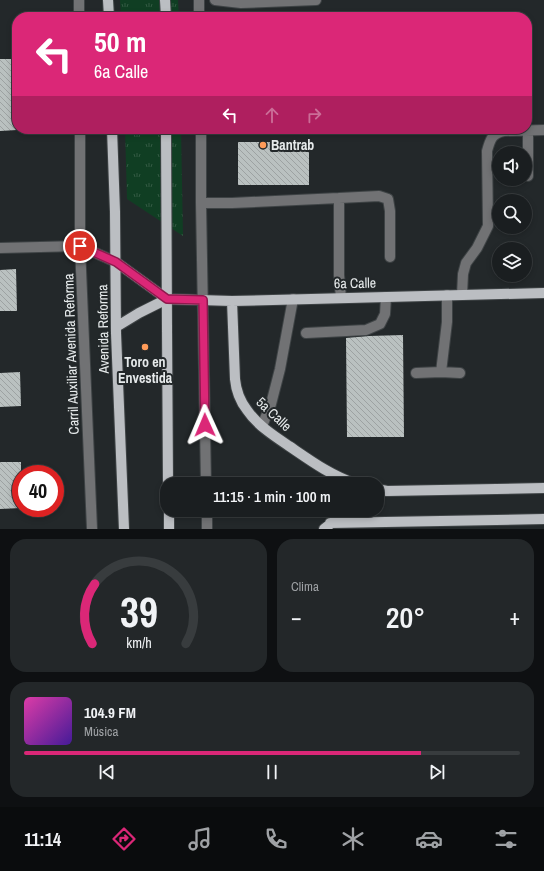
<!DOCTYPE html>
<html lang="es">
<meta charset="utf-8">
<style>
body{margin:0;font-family:"Archivo Narrow",sans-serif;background:#232729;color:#f1f3f6;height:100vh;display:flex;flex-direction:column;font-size:15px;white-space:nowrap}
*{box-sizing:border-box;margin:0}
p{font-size:13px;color:#9fa2a5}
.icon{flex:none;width:22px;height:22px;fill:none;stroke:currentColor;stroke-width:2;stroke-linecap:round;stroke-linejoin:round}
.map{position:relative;height:529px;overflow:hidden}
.side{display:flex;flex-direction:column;gap:10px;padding:10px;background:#0e1012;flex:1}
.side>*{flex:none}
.guide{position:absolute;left:12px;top:12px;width:520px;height:122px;border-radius:16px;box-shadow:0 2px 6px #0003,0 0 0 1px #383c3e;background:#db2777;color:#fff;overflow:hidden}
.controls{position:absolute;left:492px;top:146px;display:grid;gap:8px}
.controls a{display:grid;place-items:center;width:40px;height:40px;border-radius:50%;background:#1a1e20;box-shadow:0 2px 6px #0003,0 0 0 1px #383c3e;font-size:20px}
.speed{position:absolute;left:12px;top:465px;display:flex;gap:8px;font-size:20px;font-weight:700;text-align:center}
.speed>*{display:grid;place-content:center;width:52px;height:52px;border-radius:50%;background:#1a1e20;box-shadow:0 2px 6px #0003,0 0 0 1px #383c3e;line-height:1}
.speed .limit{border:6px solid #d22;background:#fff;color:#111}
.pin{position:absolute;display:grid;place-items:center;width:34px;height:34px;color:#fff;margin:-17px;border:2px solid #fff;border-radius:50%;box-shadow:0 1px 4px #0007}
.me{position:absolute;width:44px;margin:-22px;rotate:359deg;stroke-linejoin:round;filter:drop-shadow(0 0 3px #0008)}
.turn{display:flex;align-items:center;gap:14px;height:84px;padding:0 16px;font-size:18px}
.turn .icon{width:52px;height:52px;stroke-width:2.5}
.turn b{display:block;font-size:28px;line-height:34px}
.lanes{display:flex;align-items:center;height:38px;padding:0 16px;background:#0003;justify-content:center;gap:20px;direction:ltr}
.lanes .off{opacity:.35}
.big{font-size:30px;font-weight:600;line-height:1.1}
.side .card{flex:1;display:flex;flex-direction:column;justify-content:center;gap:6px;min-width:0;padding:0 14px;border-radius:16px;background:#232729}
.side .dial{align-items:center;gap:0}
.dial svg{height:104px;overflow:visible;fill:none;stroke:#383c3e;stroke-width:7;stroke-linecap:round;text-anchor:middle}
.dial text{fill:#f1f3f6;stroke:none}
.song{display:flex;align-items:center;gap:12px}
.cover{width:48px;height:48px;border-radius:6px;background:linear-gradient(135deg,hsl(320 70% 55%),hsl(260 70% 35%))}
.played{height:4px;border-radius:2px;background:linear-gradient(90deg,#db2777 80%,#383c3e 80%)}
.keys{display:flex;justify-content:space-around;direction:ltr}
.heat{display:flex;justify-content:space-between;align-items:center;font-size:22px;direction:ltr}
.side .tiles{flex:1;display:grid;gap:10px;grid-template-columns:1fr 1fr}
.card:last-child{grid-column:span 2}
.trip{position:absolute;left:160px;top:477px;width:224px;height:40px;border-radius:16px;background:#1a1e20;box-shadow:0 2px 6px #0003,0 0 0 1px #383c3e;font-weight:600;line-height:40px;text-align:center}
.menu{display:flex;height:64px;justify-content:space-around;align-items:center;background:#0a0c0d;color:#9fa2a5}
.menu .icon{width:28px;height:28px}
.menu .on{color:#db2777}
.menu b{font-size:18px;color:#f1f3f6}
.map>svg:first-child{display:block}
.grass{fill:url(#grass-tufts)}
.building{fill:url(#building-back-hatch)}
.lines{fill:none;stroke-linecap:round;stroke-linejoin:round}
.minor-casing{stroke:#3e4345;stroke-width:12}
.major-casing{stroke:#3e4345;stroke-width:12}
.minor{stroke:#717274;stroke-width:10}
.major{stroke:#bbbec2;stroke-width:10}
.route-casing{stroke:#8e194d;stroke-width:10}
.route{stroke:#db2777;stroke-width:7}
.poi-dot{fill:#fe9b59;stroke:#23282a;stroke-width:1.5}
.labels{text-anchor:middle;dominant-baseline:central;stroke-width:4;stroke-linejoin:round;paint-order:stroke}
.poi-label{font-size:14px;font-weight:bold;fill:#e6eaeb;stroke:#23282a;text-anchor:start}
.street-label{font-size:14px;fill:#e6eaeb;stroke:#23282a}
</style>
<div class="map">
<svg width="544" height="529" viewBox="0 0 544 529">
<defs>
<pattern id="grass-tufts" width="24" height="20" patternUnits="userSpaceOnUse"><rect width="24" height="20" fill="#103e23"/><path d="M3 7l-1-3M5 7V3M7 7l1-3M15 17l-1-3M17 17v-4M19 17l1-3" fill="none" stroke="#335a43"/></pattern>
<pattern id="building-back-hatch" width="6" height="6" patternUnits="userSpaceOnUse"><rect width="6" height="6" fill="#bac1c0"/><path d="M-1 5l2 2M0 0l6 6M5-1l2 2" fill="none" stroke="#9da2a2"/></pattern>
</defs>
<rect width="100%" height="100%" fill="#23282a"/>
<path class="grass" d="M120,0H178L179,17H121Z
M125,129H181L183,236L127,199Z"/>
<path class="building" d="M0,59H17V130L0,131Z
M238,142H309V185H238Z
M16,269L17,311H0V270Z
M403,335L404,437H347L346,338L369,336Z
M20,372L21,406L0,407V373Z
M0,462H21V508L0,509Z"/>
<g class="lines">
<defs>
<path id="minor" d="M79,0V17
M199,0V17
M215,0L241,3L316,0
M80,129V246L92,529
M201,129V203L206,484
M528,176V130
M339,198L379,196L388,199L390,211V257
M201,203H232L339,198V275L341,298
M0,248L80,246L116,262
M447,295V322L441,372L460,373
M462,295L463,274L466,263L477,248L488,226L487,151C490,140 492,133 504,131L544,130
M306,333L366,330L380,324L385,314L386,297
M416,373L441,372
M262,426L271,404L280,369L293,299
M207,510V529"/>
<path id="major" d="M108,0L109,17
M165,0L166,17
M112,129L115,212L116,333L124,529
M166,129L167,327L168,484
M116,262L167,299
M232,301L235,379C236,390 240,401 247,410C257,425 274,436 289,446C311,461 330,475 356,484
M116,327L139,313L167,299L232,301L544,293
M377,489L387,491L544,488
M169,510V529
M330,523L544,519
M324,529L348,510"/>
</defs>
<use href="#minor" class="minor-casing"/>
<use href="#major" class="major-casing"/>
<use href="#minor" class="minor"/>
<use href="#major" class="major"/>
</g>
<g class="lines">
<defs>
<path id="route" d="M80,246L116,262L167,299L203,300L205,425"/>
</defs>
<use href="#route" class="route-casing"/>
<use href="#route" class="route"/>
</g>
<g class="poi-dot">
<circle cx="263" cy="145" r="4"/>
<circle cx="145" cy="347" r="4"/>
</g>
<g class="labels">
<g class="poi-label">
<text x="271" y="145">Bantrab</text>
<text x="145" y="362" text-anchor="middle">Toro en<tspan x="145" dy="16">Envestida</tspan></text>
</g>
<g class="street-label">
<text transform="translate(355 283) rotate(-1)">6a Calle</text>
<text transform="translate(103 329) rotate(-91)">Avenida Reforma</text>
<text transform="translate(71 354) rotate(-92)">Carril Auxiliar Avenida Reforma</text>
<text transform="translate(274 414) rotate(43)">5a Calle</text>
</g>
</g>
</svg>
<div class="controls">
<a><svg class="icon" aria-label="sound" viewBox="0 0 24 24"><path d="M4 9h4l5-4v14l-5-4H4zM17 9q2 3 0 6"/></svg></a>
<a><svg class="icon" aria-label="search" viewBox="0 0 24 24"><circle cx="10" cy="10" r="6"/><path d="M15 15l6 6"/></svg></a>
<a><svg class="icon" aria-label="layers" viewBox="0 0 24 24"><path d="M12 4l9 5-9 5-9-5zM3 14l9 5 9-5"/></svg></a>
</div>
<div class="speed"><div class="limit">40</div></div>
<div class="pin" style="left:80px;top:246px;background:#d93025"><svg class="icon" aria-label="arrive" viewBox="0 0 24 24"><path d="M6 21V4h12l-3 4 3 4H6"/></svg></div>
<svg class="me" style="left:205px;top:425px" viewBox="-20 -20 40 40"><path d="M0-17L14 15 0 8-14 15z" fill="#db2777" stroke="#fff" stroke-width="4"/></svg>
<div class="trip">11:15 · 1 min · 100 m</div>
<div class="guide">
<div class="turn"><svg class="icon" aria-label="left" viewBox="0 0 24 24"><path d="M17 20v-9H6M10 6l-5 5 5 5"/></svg><div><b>50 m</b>6a Calle</div></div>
<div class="lanes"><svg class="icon" aria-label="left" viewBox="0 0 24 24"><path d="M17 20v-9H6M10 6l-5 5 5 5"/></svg><svg class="icon off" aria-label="ahead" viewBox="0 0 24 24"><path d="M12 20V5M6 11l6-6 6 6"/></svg><svg class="icon off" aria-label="right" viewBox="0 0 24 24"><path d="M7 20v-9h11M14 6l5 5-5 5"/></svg></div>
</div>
</div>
<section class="side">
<div class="tiles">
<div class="card dial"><svg viewBox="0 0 100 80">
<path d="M14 69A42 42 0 1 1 86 69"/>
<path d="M14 69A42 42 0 0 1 16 23" stroke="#db2777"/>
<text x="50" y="56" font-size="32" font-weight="700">39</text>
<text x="50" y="72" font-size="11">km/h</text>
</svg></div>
<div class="card"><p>Clima</p>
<div class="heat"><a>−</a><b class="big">20°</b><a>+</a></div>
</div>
<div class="card">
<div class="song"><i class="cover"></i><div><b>104.9 FM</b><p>Música</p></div></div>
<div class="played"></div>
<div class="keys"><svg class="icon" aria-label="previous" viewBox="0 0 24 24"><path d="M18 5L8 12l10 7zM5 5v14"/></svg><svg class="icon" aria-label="pause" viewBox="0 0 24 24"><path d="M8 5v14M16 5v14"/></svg><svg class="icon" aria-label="next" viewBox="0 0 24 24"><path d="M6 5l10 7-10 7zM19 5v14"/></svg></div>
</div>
</div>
</section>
<nav class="menu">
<b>11:14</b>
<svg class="icon on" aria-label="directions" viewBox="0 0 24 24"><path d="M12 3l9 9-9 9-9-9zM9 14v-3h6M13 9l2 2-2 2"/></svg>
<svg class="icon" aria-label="music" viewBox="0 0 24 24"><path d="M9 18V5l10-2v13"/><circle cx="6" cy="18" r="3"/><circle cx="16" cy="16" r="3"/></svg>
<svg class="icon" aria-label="phone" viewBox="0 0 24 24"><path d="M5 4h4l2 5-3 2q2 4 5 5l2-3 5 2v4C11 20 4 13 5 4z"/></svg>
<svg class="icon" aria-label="climate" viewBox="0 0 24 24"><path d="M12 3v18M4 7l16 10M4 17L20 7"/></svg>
<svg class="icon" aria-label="car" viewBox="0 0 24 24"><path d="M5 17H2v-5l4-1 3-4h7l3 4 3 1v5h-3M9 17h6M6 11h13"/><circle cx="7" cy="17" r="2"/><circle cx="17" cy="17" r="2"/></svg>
<svg class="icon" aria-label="filters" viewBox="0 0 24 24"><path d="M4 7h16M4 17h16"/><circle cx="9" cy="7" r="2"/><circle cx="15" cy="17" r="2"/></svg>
</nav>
